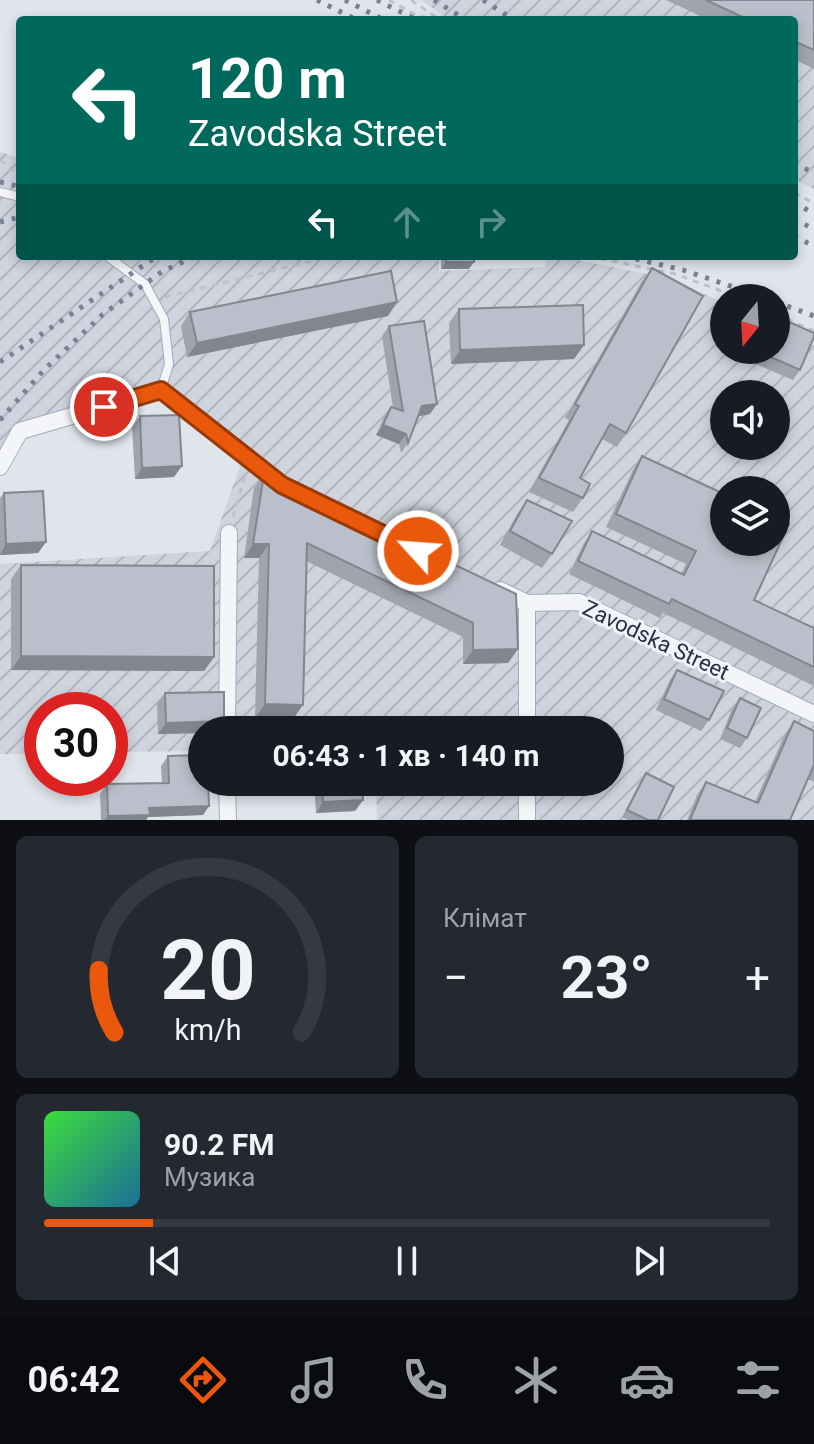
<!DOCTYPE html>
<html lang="uk">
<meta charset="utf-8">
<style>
body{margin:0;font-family:Roboto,sans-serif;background:#242831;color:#f1f3f6;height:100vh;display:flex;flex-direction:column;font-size:30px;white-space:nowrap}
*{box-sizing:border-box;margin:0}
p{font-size:26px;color:#9ea1a6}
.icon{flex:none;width:44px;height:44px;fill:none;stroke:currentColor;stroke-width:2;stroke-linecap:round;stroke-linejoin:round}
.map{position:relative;height:820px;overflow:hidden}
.side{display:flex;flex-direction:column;gap:16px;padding:16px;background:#0d0f14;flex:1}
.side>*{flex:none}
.hud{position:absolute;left:16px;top:16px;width:782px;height:244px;border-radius:8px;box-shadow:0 4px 12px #0003;background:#00695c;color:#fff;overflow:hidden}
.needle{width:52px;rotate:198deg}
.buttons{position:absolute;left:710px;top:284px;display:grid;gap:16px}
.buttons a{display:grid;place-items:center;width:80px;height:80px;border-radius:50%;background:#171b24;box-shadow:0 4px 12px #0003;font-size:40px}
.speed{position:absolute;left:24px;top:692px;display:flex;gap:16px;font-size:40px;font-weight:700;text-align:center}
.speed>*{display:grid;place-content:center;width:104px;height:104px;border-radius:50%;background:#171b24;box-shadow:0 4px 12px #0003;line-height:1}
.speed .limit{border:12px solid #d22;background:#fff;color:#111}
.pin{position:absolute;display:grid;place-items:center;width:68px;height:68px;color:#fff;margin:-34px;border:4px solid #fff;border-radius:50%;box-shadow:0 2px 8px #0007}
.me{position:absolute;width:88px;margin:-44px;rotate:296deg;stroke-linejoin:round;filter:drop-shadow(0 0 6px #0008)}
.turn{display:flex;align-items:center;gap:28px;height:168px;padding:0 40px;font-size:36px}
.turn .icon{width:104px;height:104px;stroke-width:2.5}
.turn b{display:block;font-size:56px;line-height:68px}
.lanes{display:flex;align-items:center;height:76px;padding:0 40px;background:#0003;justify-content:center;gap:40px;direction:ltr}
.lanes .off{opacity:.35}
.big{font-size:60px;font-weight:700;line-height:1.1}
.side .tile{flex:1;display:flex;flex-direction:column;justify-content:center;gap:12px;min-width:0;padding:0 28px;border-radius:12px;background:#242831}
.side .dial{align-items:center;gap:0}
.dial svg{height:208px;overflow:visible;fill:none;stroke:#363941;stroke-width:7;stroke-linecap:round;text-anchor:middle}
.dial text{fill:#f1f3f6;stroke:none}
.song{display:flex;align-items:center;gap:24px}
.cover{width:96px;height:96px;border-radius:12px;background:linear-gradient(135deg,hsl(120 70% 55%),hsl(200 70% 35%))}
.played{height:8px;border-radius:4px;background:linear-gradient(90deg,#ea580c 15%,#363941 15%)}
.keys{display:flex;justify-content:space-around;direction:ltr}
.heat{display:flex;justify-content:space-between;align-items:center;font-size:44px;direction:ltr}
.side .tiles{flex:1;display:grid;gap:16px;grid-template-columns:1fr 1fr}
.tile:last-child{grid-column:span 2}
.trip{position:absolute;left:188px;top:716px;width:436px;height:80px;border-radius:40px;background:#171b24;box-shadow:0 4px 12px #0003;font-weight:700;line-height:80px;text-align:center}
.dock{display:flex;height:128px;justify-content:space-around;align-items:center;background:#090b0e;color:#9ea1a6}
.dock .icon{width:56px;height:56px}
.dock .current{color:#ea580c}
.dock b{font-size:36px;color:#f1f3f6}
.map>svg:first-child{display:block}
.industrial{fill:url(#industrial-furrows);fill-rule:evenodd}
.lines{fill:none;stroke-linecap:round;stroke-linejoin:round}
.lane-casing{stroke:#a5aab6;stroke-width:10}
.street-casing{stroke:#a5aab6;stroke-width:18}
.path{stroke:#bfc2c9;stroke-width:3;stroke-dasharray:6 6;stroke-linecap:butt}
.lane{stroke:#f4f5f8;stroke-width:8}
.street{stroke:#f4f5f8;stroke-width:16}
.rail{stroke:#788296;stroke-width:5;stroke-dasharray:4 8;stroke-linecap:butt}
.wall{fill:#a0a4af}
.shaded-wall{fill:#82868e}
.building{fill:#babfcb;stroke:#82868e;stroke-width:2}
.route-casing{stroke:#983908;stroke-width:20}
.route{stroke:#ea580c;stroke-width:14}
.labels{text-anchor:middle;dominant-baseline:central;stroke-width:6;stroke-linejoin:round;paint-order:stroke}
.street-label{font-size:22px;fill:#273044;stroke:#f0f3f8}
</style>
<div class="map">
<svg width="814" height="820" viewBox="0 0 814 820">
<defs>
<pattern id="industrial-furrows" width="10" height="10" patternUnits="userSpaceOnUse" patternTransform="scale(2)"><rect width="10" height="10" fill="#ced3dd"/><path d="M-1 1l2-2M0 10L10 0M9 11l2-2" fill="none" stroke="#b1b5bf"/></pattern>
</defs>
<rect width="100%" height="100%" fill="#e0e4eb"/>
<path class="industrial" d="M421,0H814V189L794,179V20H450Z
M0,152L20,158V256H439V271L545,267L546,256H558L672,279L724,303V350H776V327L814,345V820H377L376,782H610V730H202V751L110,752V710H42V754H0V564L210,551L244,455L161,390L20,431L0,467ZM724,394H776V446H724ZM724,490H776V542H724Z"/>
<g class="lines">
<defs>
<path id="lane" d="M0,192L20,197
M107,256L145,284L164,319L169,364L161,390"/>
<path id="street" d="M0,467L20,431L161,390L282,485L291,490
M500,590L527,603L579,602L814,714
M227,730L229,533
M527,730V603
M227,782L228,820
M527,820V782"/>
</defs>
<use href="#lane" class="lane-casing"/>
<use href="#street" class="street-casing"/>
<path class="path" d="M389,0L414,14L434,20
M411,0L440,20
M0,160L20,175
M794,193L814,203
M588,256L675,274L741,298
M165,297L332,256
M776,314L814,331
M233,517L245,475"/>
<use href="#lane" class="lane"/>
<use href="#street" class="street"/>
<path class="rail" d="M317,0L357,20
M345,0L384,20
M377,0L417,20
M434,0L466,20
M483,0L514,20
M794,163L814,173
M0,182L20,187
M794,202L814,214
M794,219L814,229
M0,222L20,217
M794,236L814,246
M624,256L683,270L766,298
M776,302L814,316
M0,362L150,261L162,256
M0,420L44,370L102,315L163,271L196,256"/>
</g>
<path class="wall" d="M666,0H814V69L794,59V20H709Z
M441,256H474L469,269H441Z
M652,268L626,433L617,447L602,439L580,478L583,498L573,512L529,492L569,420L565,418L642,281Z
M459,309L584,345L574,359L451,364L449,323Z
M190,312L388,316L187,357L181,326Z
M389,326L430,414L418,416L408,443L401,453L399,444L376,435L384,417L391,407L393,408L382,336Z
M724,329V350H776L800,370L793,380L716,347Z
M140,416L174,477L135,479L132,427Z
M642,456L754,600L814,628V686L663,613L660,618L569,574L583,545L592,531L681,574L686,564L606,527L633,470Z
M264,474L518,649L508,663L463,664V637L306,561L293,719L255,718L259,558H244L254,488Z
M4,493L46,542L38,553L0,555V498Z
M527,500L552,554L542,568L500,545L517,514Z
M21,565L214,657L204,671L11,670V579Z
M677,670L709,720L701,731L656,710L670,680Z
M165,693L224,721L218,730H202V733L158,734L157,704Z
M740,698L747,738L740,748L720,739L732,709Z
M794,721L814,731V782L808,779L790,820H687L697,795L706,782L755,802L785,734Z
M168,756L209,806L203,815L148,817L146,820H101L100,794L107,784H162L161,766Z
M646,773L658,820H628L622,817L641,780Z
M314,782H362L363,800L355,811L316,813Z"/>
<path class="shaded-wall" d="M446,262H474L469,269H441Z
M397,302L388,316L187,357L197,343Z
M584,345L574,359L451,364L460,350Z
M437,404L430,414L415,417L422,406Z
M383,425L406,434L399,444L376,435Z
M182,466L174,477L135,479L142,468Z
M46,542L38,553L0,555L6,544Z
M253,544H269L259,558H244Z
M518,649L508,663L463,664L473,650Z
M21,656L214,657L204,671L11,670Z
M265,704L303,705L293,719L255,718Z
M224,721L218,730H202V733L158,734L166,723Z
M425,782H493L490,787L421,788Z
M363,800L355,811L316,813L323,802Z
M209,806L203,815L148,817L146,820H105L108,816L149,808Z"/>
<path class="building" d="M706,0H814V50L794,41V20H749Z
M446,256H474V262H446Z
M652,268L703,296L626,433L610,424L580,478L590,484L583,498L539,478L579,406L575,404Z
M391,271L397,302L197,343L190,312Z
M583,305L584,345L460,350L459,309Z
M776,316L814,333V337L800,370L755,350H776Z
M424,321L437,404L422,406L408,443L406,434L383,425L391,407L403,411L389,326Z
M179,415L182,466L142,468L140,416Z
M642,456L724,494V542H776V518L789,524L754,600L814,628V667L672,599L669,604L578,561L592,531L684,575L696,551L616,514Z
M264,474L516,594L518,649L473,650V623L307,543L303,705L265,704L269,544H253Z
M43,491L46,542L6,544L4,493Z
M527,500L572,521L552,554L510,531Z
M21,565L214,566V657L21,656Z
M677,670L724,691L709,720L664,699Z
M224,692V721L166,723L165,693Z
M740,698L761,708L747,738L727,728Z
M794,721L814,731V765L790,820H690L706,782L758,803Z
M202,755V782H208L209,806L149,808L150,815L108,816L107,784L169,783L168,756Z
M646,773L674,787L658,820H648L627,810Z
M322,782H362L363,800L323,802Z"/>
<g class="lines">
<defs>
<path id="route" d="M104,407L161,390L282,485L418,551"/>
</defs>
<use href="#route" class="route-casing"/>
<use href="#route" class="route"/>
</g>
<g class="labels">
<g class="street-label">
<text transform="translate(656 640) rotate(25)">Zavodska Street</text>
</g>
</g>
</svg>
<div class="buttons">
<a><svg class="needle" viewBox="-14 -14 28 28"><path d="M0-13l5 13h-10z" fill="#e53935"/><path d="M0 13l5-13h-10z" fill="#9ea1a6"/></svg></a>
<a><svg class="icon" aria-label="sound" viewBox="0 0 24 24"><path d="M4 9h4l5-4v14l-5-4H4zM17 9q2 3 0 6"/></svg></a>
<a><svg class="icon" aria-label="layers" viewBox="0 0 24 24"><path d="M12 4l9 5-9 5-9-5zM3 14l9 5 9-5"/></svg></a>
</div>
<div class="speed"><div class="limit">30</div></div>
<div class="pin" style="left:104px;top:407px;background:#d93025"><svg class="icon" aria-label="arrive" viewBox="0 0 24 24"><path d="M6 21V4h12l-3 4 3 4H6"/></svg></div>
<svg class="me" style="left:418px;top:551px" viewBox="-20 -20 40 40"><circle r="17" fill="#ea580c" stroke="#fff" stroke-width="3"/><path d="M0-11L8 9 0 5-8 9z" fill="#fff"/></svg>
<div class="trip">06:43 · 1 хв · 140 m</div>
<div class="hud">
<div class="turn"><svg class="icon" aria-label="left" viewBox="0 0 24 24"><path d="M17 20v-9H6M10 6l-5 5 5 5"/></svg><div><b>120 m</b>Zavodska Street</div></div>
<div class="lanes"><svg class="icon" aria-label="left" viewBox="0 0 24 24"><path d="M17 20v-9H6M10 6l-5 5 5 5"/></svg><svg class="icon off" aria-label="ahead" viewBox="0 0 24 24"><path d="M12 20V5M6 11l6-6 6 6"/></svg><svg class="icon off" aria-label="right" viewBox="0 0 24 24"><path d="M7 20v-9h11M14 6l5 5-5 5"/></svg></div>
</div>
</div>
<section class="side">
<div class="tiles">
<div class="tile dial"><svg viewBox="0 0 100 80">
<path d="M14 69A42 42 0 1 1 86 69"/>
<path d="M14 69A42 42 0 0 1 8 45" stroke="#ea580c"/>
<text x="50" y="56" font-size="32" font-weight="700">20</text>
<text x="50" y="72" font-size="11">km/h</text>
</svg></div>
<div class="tile"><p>Клімат</p>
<div class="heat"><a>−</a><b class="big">23°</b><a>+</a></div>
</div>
<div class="tile">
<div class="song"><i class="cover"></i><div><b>90.2 FM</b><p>Музика</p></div></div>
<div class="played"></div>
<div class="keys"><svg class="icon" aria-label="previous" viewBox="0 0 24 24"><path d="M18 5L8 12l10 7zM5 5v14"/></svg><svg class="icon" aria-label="pause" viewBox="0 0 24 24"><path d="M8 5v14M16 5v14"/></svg><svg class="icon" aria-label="next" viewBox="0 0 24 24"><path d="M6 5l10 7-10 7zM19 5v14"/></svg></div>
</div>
</div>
</section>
<nav class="dock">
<b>06:42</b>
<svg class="icon current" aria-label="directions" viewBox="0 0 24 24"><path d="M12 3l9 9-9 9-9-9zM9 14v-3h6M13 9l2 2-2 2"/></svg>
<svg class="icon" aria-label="music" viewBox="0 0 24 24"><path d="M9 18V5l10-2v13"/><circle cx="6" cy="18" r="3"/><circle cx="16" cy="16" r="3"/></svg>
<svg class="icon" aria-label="phone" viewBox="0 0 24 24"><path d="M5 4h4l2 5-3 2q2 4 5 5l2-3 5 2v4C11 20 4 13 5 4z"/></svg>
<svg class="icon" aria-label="climate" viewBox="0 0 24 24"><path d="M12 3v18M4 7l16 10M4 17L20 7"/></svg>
<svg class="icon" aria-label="car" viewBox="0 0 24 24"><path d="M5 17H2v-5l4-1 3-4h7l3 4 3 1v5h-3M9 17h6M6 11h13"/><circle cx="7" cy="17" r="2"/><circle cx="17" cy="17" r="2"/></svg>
<svg class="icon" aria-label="filters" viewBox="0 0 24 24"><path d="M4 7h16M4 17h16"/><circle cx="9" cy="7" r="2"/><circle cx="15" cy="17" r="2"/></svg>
</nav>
